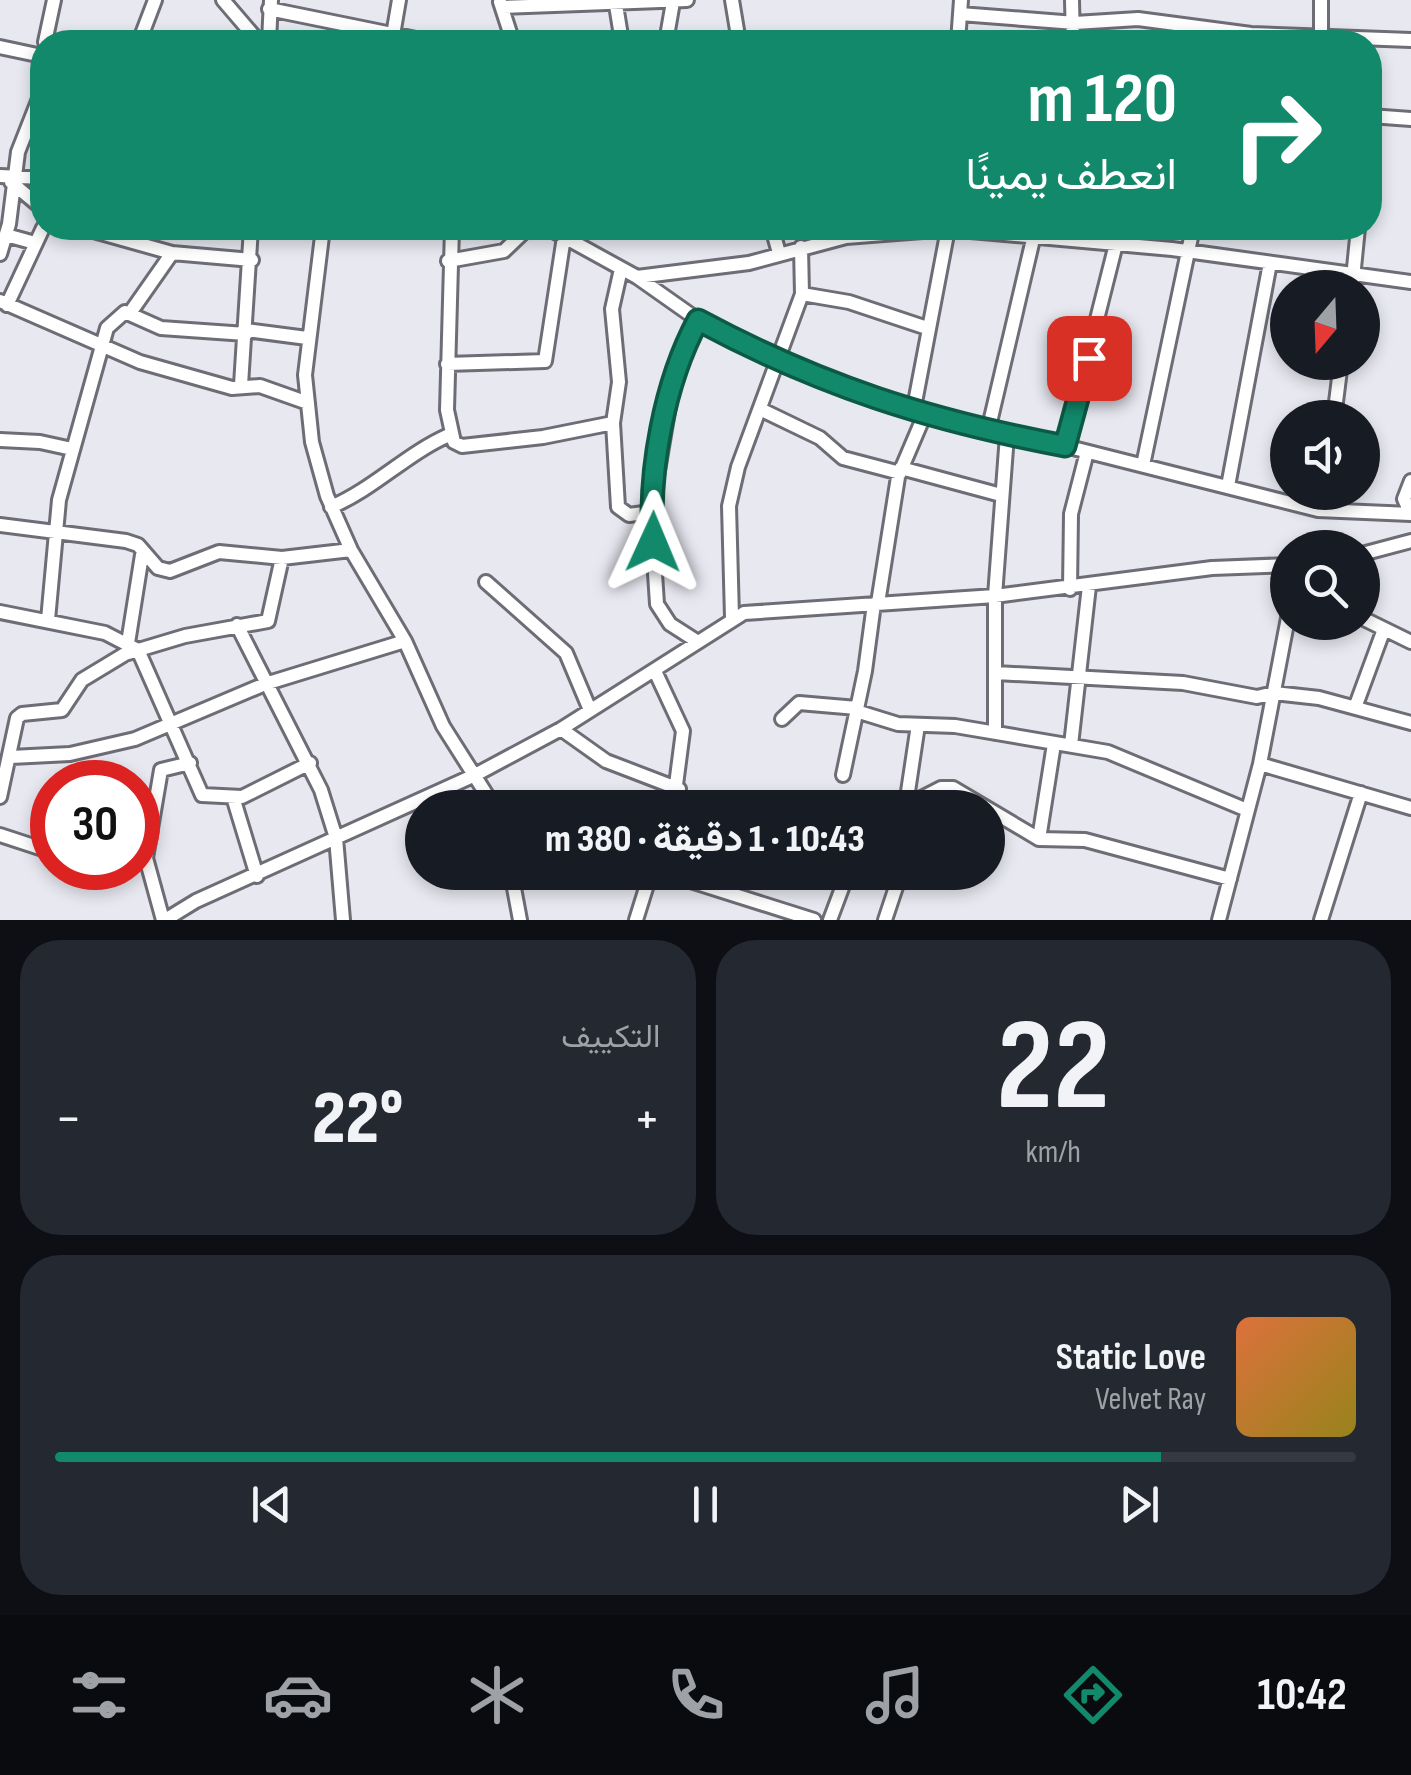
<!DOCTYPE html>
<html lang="ar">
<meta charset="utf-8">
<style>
body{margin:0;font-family:"Sofia Sans Condensed",Vazirmatn,sans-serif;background:#242831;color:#f1f3f6;direction:rtl;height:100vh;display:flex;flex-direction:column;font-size:38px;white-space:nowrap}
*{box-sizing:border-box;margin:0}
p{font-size:32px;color:#9ea1a6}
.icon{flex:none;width:55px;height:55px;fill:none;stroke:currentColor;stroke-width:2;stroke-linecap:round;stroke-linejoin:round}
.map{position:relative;height:920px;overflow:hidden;direction:ltr}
.side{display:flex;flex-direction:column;gap:20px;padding:20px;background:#0d0f14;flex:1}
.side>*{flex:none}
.hud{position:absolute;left:30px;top:30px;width:1352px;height:210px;border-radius:40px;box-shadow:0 5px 15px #0003;direction:rtl;background:#12896a;color:#fff;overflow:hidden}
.needle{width:65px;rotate:199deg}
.fabs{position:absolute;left:1270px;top:270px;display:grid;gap:20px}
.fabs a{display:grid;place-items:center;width:110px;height:110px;border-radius:50%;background:#171b24;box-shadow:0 5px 15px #0003;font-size:50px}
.speed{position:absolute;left:30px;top:760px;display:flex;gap:20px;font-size:50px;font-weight:700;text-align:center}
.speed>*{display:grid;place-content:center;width:130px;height:130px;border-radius:50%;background:#171b24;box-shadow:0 5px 15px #0003;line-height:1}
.speed .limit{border:15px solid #d22;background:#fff;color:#111}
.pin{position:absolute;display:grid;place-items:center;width:85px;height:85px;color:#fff;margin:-42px;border-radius:20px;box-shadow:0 5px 15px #0006}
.me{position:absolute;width:110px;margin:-55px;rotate:1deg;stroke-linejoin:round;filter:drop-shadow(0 0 8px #0008)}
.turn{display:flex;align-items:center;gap:35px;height:210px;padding:0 40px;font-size:45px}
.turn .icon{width:130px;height:130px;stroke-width:2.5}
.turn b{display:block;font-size:70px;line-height:85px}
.big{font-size:75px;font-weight:800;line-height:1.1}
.side .card{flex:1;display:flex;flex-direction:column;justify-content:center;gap:15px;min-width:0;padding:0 35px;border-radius:40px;background:#242831}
.side .dial{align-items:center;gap:0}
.dial b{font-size:130px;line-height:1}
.song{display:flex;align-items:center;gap:30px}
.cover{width:120px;height:120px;border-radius:15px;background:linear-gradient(135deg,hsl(20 70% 55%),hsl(50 70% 35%))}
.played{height:10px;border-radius:5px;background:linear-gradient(90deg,#12896a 85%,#363941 85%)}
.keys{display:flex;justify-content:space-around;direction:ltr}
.heat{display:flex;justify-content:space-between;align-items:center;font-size:55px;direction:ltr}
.side .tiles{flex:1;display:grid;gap:20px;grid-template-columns:1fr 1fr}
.card:last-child{grid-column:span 2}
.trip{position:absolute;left:405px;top:790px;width:600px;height:100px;border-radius:50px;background:#171b24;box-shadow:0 5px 15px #0003;font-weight:800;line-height:100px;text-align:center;direction:rtl}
.menu{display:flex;height:160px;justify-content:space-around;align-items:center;background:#090b0e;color:#9ea1a6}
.menu .icon{width:70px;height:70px}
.menu .current{color:#12896a}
.menu b{font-size:45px;color:#f1f3f6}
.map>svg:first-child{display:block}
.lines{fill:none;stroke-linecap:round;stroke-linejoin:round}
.street-casing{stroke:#6e6d76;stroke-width:18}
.street{stroke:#fff;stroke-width:12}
.route-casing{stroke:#0c5945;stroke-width:25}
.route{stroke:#12896a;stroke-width:18}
</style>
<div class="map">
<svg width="1411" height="920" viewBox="0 0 1411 920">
<rect width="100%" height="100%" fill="#e8e8f1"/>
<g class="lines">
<defs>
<path id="street" d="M223,0L259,42
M732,0L739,42
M1072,0L1073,42
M500,2L513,42
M616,5L622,42
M503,7L687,0
M269,9L431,42
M960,14L1075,23L1138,19L1251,34L1411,40
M393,35L399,0
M45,42L54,0
M139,42L155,0
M269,42L271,0
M666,42L673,2
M958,42L961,0
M1321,42V0
M0,47L42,56
M1370,116L1411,119
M0,176L42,178
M11,182L42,208
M83,228L172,253L252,260
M323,228L305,375L312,442L327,496L351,550L405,641L443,726L495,808
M452,228L447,410L454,442L462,446L543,437L613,423
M548,228L637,277L749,263L846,237L948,229L1172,249L1411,282
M772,228L779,253
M6,235L35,243
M0,254L9,224L18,152L42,91
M448,261L504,251L528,228
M621,269L612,309L619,382L613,423L618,507L629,515L651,512
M637,277L698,320L779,364L924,416L1065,446L1318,510L1411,514
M1352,288L1358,228
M802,294L849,302L927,328
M0,301L140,362L232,388L260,386L308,403
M7,305L43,228
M130,313L172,253
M698,320L673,382L651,512L657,604L670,624L698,642
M246,330L307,338
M447,364L545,361L564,237
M241,385L251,228
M760,409L820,438L843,458L900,473
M913,413L948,229
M1334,418L1341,362
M988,431L1034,235
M0,440L40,442L72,449
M1065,446L1116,244
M1143,465L1193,228
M901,468L1001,495
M1228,486L1270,263
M331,507C375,488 406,454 449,435
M1318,510L1322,492
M1411,514L1404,499L1411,481
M0,525L126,541L138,545L158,568L170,571L219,552L282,558L351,550
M1362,554L1411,541
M486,582L566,653L590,710
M1070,589L1071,514L1087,452
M878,603L898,477L924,416
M0,612L105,633L138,650L202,795L242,797L310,763
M732,617L729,506L738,467L802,294L801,247
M1362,618L1411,642
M48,620L59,500L107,328L125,312L161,328L246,334
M237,625L321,790L336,838L343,920
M128,643L142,555
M655,671L683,731L673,808
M996,673L1183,683L1257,697L1274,693L1319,698L1411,723
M1356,705L1384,629
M856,711L898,724L955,726L1108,752L1247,810
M782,719L799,703L857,708
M561,729L606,761L679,789
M995,733V596L1007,435
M1071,745L1089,586
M11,757L70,754L135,739L265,684L405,641
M1260,764L1411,808
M843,775L865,671L874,604
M0,797L17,718L22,714L62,710L82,680L125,654L185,636L268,621L282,558
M233,797L257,876
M906,805L918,725
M902,808L941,788H953L1039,839L1085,840L1230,879
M0,835L52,852
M1039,839L1054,744
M511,872L520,920
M662,872L814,920
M163,920L146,858L161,770L190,763
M165,920L196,901L475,775L561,729L744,613L995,596L1212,568L1288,565
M636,920L651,872
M830,920L848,872
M885,920L901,872
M1219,920L1260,764L1288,618
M1321,920L1361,793"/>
</defs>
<use href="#street" class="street-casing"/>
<use href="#street" class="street"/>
</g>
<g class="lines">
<defs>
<path id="route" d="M653,542C648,472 664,383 698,320C821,386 928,420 1065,446L1089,358"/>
</defs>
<use href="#route" class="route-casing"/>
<use href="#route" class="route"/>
</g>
</svg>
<div class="fabs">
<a><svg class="needle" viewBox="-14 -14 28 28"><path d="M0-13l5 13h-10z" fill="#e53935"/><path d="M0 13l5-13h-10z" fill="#9ea1a6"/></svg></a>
<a><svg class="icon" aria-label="sound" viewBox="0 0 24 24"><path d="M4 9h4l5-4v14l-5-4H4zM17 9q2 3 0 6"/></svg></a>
<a><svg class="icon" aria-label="search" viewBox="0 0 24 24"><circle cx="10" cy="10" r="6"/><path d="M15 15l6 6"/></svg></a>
</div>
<div class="speed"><div class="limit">30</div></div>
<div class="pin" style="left:1089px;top:358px;background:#d93025"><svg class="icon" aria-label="arrive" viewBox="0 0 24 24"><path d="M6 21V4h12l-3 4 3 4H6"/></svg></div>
<svg class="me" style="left:653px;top:542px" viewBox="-20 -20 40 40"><path d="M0-17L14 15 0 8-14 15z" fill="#12896a" stroke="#fff" stroke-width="4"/></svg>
<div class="trip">10:43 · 1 دقيقة · 380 m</div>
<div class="hud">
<div class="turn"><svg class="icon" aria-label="right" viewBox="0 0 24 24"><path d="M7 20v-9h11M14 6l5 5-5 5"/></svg><div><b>120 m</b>انعطف يمينًا</div></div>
</div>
</div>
<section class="side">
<div class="tiles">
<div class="card dial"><b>22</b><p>km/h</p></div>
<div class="card"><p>التكييف</p>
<div class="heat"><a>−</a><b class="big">22°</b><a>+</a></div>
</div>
<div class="card">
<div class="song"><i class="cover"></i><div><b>Static Love</b><p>Velvet Ray</p></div></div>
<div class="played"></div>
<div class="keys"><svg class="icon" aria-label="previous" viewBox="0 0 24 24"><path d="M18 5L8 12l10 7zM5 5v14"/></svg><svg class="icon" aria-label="pause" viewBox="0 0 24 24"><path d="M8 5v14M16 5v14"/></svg><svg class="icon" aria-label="next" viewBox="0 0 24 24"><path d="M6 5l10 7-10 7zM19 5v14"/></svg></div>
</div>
</div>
</section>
<nav class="menu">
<b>10:42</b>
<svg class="icon current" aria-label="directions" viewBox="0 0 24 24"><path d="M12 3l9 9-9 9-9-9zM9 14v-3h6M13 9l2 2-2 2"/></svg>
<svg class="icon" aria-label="music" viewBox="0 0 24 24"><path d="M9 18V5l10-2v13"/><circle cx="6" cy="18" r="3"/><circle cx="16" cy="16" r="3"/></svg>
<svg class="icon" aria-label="phone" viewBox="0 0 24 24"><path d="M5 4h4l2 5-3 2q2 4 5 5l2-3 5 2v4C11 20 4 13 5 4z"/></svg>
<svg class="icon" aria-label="climate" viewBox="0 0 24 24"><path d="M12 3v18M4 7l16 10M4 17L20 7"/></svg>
<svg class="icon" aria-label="car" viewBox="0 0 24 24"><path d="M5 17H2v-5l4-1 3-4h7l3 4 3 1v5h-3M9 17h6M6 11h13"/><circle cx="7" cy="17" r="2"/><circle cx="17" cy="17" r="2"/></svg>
<svg class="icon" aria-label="filters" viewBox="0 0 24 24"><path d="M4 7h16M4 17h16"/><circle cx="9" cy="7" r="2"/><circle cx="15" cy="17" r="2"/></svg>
</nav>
